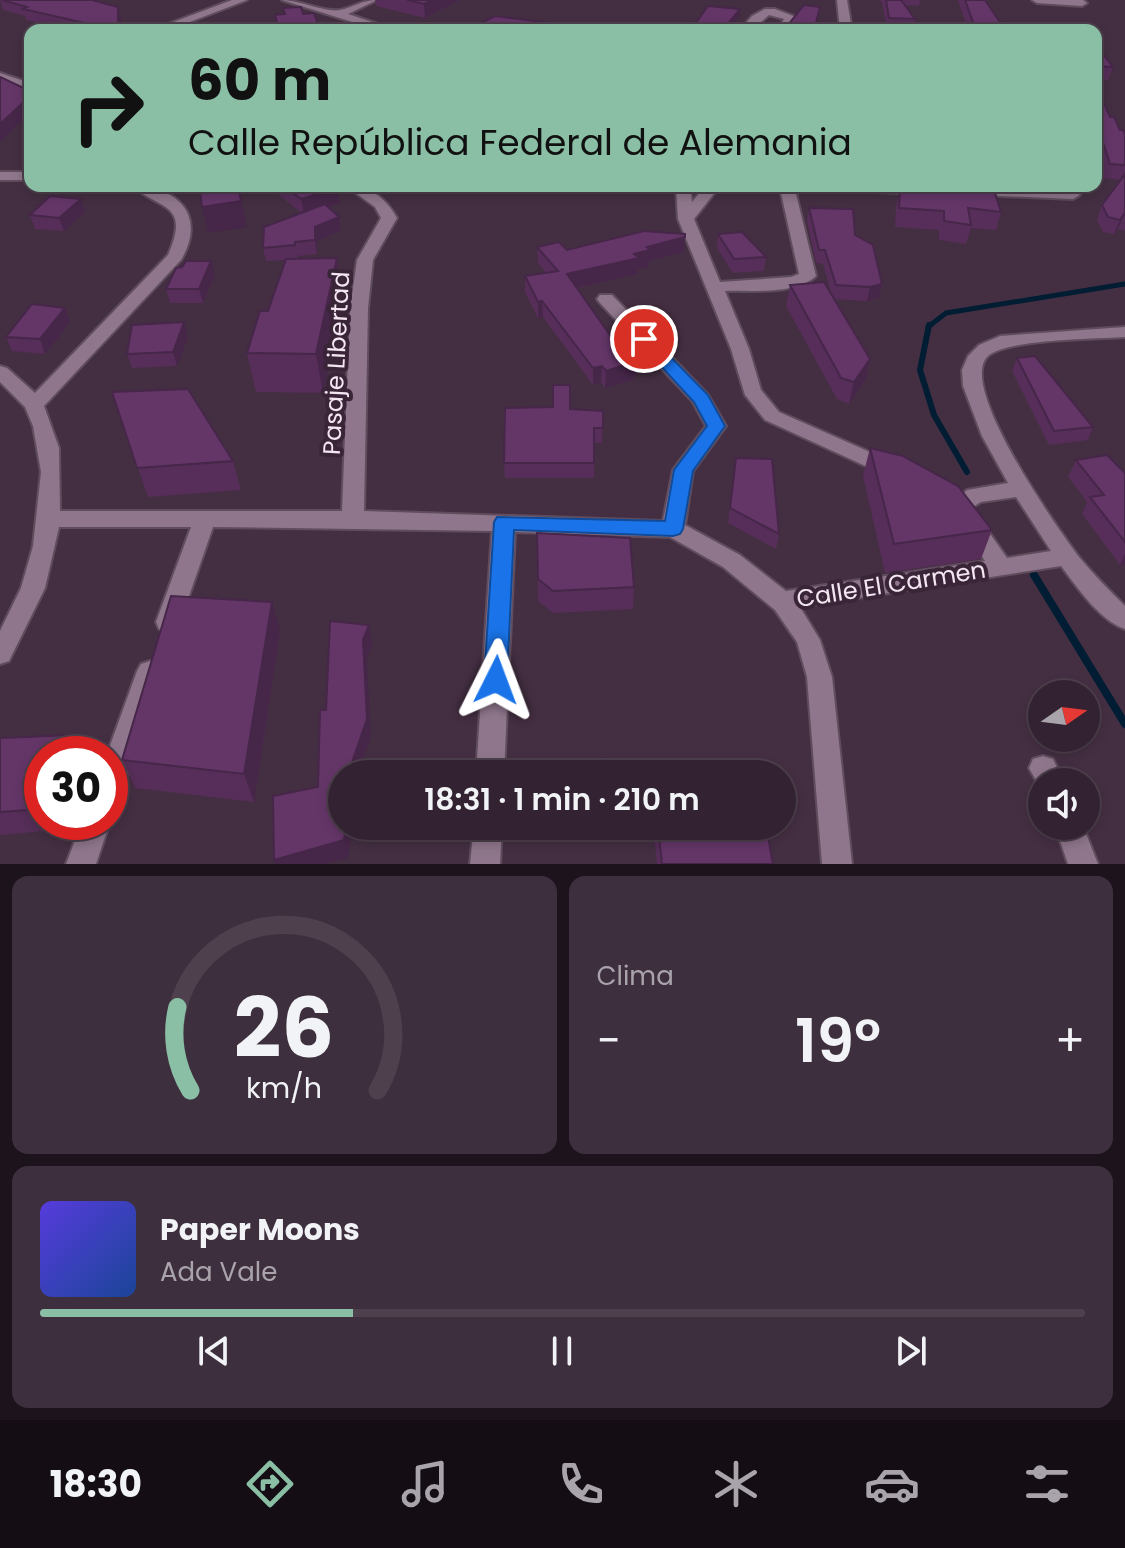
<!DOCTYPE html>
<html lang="es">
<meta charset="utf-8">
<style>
body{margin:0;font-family:Poppins,sans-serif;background:#3e2f3e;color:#f1f3f6;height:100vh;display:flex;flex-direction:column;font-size:30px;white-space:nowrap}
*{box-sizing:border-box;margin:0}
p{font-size:26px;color:#a9a4ac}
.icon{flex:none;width:44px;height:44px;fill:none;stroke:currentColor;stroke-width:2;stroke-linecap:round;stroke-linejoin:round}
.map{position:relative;height:864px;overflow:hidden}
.sheet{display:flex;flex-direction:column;gap:12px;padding:12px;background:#1c131c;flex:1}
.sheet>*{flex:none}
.top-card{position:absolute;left:24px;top:24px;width:1078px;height:168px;border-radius:16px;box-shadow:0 4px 12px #0003,0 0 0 2px #4e404d;background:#8abfa5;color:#111;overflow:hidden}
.needle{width:52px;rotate:76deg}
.controls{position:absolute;left:1028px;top:680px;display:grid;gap:16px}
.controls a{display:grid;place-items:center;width:72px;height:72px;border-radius:50%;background:#332332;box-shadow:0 4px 12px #0003,0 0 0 2px #4e404d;font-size:40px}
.speed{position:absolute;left:24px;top:736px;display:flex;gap:16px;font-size:40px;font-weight:700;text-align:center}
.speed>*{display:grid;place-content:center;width:104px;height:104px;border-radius:50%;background:#332332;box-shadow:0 4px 12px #0003,0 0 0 2px #4e404d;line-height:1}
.speed .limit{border:12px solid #d22;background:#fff;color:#111}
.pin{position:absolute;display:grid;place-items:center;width:68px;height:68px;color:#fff;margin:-34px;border:4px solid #fff;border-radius:50%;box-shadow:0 2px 8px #0007}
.me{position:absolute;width:88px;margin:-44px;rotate:3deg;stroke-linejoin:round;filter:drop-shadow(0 0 6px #0008)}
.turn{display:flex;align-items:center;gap:28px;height:168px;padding:0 32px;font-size:36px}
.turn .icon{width:104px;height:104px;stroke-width:2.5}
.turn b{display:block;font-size:56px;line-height:68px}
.big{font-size:60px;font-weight:600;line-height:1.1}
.sheet .tile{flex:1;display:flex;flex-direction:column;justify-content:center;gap:12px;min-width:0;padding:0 28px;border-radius:16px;background:#3e2f3e}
.sheet .dial{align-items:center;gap:0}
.dial svg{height:208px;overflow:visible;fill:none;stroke:#4e404d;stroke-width:7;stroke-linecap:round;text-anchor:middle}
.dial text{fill:#f1f3f6;stroke:none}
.song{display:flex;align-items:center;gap:24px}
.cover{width:96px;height:96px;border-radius:12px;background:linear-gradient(135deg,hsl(250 70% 55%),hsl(220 70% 35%))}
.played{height:8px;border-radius:4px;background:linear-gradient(90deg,#8abfa5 30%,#4e404d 30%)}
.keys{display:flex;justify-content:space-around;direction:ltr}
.heat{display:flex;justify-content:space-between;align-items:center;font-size:44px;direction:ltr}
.sheet .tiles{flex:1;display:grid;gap:12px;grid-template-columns:1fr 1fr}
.tile:last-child{grid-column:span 2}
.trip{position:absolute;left:328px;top:760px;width:468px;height:80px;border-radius:40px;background:#332332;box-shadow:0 4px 12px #0003,0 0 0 2px #4e404d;font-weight:600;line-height:80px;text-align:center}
.tabs{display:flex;height:128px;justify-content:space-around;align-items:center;background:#140e14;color:#a9a4ac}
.tabs .icon{width:56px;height:56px}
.tabs .selected{color:#8abfa5}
.tabs b{font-size:36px;color:#f1f3f6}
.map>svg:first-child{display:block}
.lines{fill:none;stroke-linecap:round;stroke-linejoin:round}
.stream-far2{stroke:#001d33;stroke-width:5}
.stream-far1{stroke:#001d33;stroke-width:6}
.stream{stroke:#001d33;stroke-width:8}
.minor-casing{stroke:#5f4c5d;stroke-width:4}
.minor{fill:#8f768c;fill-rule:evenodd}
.wall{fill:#562e59}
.shaded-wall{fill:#462649}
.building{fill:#643668;stroke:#462649;stroke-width:2}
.route{fill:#1a73e8;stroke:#114b97;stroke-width:2}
.labels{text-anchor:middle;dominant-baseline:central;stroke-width:8;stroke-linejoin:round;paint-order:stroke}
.street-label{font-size:24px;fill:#f4e6f2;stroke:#392537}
</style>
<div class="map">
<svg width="1125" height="864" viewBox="0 0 1125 864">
<rect width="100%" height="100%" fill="#442f42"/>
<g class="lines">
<path class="stream-far2" d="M928,327L946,313L1125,284"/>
<path class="stream-far1" d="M929,325L920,370L934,415L967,472"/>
<path class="stream" d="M1034,575L1125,724"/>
<defs>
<path id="minor" d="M232,0H247L169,30H152Z
M282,0C299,0 327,13 340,10C354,7 362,0 377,0L348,14L396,30H378Z
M837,0H847L852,30H840Z
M1032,0H1083L1087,3L1082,6L1037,3Z
M765,9H775L796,17L789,30H777L784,19L769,15L752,30H740L752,16Z
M0,73L30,83V91L0,81Z
M0,172H30V180H0Z
M132,186C178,186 207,216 181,260L44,406L59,448L60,511H342L350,308L357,260L381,218L375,207L346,186C370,186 385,197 397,218L373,260L368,308L364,511L663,521L673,470L706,426L693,402L600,303L597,299L600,295H612L708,395L726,426L693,471L685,525L740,555L786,591L985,561L958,521L961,515H977L1007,558L1051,551L1016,497L981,502L958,516L950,513L947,508L967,490L1008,483L982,436L963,386L962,370L968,356L979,345L1000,336L1125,327V337C1096,339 1007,339 988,356C956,385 1058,529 1079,557C1093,574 1109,590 1125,606V629C1100,621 1077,587 1061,566L800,607L820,640L832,677L852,864H822L807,677L797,642L775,610L723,567L670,537L515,532L504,774H476L492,531L213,527L180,622L177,629L168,632L159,629L156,622L191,527H59L45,588L9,661L0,664V631L21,588L33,546L41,472L33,426L25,407L0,382V366L7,368L35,393L168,255C191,202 160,210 132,186Z
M676,186H690L692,202L705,186H720L694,219L720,282L791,277L799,274L781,193L788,186L930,187L932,190L925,194L804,189L796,194L816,276C796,295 751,290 725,291L749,349L761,390L779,412L897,464L900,469L897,474H883L765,420L745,395L731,349L678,219Z
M961,187L1073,191L1080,195L1073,199L956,194V188Z
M150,661L159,664L163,671L124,783L120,792L110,795V754H107L137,671L141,664Z
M1043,756L1053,759L1064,782H1042V791L1029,768L1033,759Z
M82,822H110L96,864H66Z
M474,826H502L500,864H470Z
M1055,826H1083L1098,864H1068Z"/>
</defs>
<use href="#minor" class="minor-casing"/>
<use href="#minor" class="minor"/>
</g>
<path class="wall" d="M0,0L118,7L121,18V30H71L26,20L25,16L3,10Z
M375,0H460L425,18L376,6Z
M880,0H920L919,6L905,5L915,19L913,29L887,28L882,3Z
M958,0H985L1005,30H968Z
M1096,50L1113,67L1108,80L1098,79L1099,80L1096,87L1110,117L1120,130L1125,134V231L1118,229L1114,234L1103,232L1097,220L1102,205L1121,180L1104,178L1096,148Z
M267,186H337L339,203L328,207L339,217L341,230L317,241V254L298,256L297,259L337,258L343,296L323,393L256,392L247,353L268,311L286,260L266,261L263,248L302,213Z
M944,187L1001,212L996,230L971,228L966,244L939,240V230L895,227L896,206L900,188Z
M809,208L855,235L882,284L879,298L867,301L833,299L870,359L865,381L849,404L837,399L786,306L790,285L833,299L823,264L816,263L807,221Z
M85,212L64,231L35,229L30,215Z
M718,234L766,257L764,271L733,273L717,248Z
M537,247L567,250L684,252L649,261V266L638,269V274L576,288L610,335L637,358L636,375H634V379L605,388L601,382L593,385L543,317L538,318L525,292V276L546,273L538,263Z
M182,267L215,274L203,303H170L166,289Z
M65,308L70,322L45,354L12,351L6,337Z
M188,337L177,366L132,368L127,354Z
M1017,358L1093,427L1088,440L1049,445L1012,371Z
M112,392L233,461L241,490L148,497Z
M570,409L603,411L602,443H594V478H505L504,463Z
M870,448L992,530L981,559L885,573L863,476Z
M736,458L779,534L776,549L728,523Z
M1076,460L1125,473V564L1120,565L1082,514L1087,502L1068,477Z
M537,533L634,587L633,609L553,613L538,601Z
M280,631L254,802L135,788L122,760Z
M72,735L82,754H42V822H59L56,830L0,835V738Z
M591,826H638L602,833Z
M653,826H766L773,864H657Z"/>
<path class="shaded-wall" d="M432,0H460L425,18L424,4Z
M118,7L121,18V30H118Z
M740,9V15L728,30H723Z
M558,24V30H548Z
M30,96V113L0,142V124Z
M332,186H337L339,203L304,214L301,199Z
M81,199L85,212L64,231L59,218Z
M241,201L247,227L208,233L202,207Z
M1124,214L1118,229L1114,234L1120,220Z
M339,217L341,230L317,241V254L315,240V227Z
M685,237L684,252L649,261V266L638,269V274L566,290L567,274L634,254L647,247Z
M337,258L343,296L323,393L316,354Z
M211,261L215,274L203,303L199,289Z
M882,284L879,298L867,301L870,287Z
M542,301L543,317L538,318V302Z
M65,308L70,322L45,354L40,339Z
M184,322L188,337L177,366L173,352Z
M637,358L636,375H634V379L605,388L606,371Z
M870,359L865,381L849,404L854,382Z
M602,366L601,382L593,385V368Z
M1125,554V564L1120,565Z
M272,602L280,631L254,802L244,774Z
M369,625L372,644L367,659L371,737L358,774H348L363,640Z
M72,735L82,754H64Z
M51,822H59L56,830Z
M346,826H353L348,857L325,864H275L274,860Z"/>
<path class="building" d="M2,0H92L118,7V30H103L107,28L23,9L27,7Z
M407,0H432L424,4Z
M886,0H901L915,19L889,18Z
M965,0H985L1005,30H976Z
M804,5L820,7L814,30H784Z
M708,6L740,9L723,30H691Z
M301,7L303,14L314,13L319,28L301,30H279L275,15L285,14L283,8Z
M495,16L558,24L548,30H467Z
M1096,50H1100L1113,67L1096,66Z
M0,77L30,91V96L0,124Z
M1096,85L1110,117H1114L1120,130H1123L1125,134V165L1110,164L1100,133H1096Z
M1125,174V215L1124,214L1120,220L1108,217L1102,205Z
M234,186H238L241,201L202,207L200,191Z
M284,186H335L337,188L301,199Z
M920,186H943L944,187L995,193L1001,212L968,208L971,225L944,221V211L899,208L900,188Z
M50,196L81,199L59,218L30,215Z
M325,204L339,217L315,227V240L295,242V245L263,248L264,227Z
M809,208L853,209L855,235L873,245L882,284L870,287L836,285L825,250H819Z
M644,231L685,234V237L647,247L650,250L634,254L639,258L567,274L610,335L616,333L637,358L632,360L634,362L606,371L602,366L593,368L542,301L538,302L525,276L558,271L537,247L559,242L567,250Z
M742,232L766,257L734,259L718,234Z
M337,258L316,354L247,353L260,311H268L286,259Z
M186,261H211L199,289H166L176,268L182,267Z
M824,282L870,359L854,382L841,378L790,285Z
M32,304L65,308L40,339L6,337Z
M184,322L173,352L127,354L132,325Z
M1035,356L1093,427L1054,431L1017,358Z
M553,385H570V409L603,411V428H594V463H504L505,408L553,407Z
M188,389L233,461L137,468L112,392Z
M870,448L903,456L958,486L992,530L894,544Z
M1107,455L1125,473V542L1090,497L1104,495L1076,460Z
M736,458L772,459L779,534L730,508Z
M537,533L630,538L634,587L553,591L538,579Z
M171,596L272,602L244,774L122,760Z
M330,621L369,625L363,640L367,719L348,774H342V826H346L344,840L274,860L273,796L318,787L320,710H326Z
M72,735L64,754H42V809L0,812V738Z
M605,758L635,768L636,774H566L565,765Z
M658,826H766L773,864H662Z"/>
<path class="route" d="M644,334L650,336L708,395L725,426L693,471L683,529L680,534L673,536L514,530L507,680L504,686L496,689L488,686L484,680L494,522L497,517L665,521L674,470L707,426L694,402L636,339Z"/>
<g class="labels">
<g class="street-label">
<text transform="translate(336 363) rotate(-87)">Pasaje Libertad</text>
<text transform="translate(891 584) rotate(-9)">Calle El Carmen</text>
</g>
</g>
</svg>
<div class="controls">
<a><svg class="needle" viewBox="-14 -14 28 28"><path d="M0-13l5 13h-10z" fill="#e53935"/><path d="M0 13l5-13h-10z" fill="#a9a4ac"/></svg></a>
<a><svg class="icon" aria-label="sound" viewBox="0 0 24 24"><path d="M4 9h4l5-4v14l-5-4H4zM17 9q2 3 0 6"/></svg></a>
</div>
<div class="speed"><div class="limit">30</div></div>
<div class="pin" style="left:644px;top:339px;background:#d93025"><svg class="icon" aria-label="arrive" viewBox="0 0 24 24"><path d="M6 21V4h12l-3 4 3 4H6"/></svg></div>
<svg class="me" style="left:496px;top:680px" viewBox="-20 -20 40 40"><path d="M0-17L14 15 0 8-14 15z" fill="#1a73e8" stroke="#fff" stroke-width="4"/></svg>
<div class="trip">18:31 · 1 min · 210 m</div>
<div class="top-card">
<div class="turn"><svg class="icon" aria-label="right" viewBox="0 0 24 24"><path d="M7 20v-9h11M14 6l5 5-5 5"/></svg><div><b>60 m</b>Calle República Federal de Alemania</div></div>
</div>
</div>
<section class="sheet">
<div class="tiles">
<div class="tile dial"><svg viewBox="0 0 100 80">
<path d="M14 69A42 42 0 1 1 86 69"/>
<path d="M14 69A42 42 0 0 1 9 37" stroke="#8abfa5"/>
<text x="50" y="56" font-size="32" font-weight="700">26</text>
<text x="50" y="72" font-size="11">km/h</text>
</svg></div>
<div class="tile"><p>Clima</p>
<div class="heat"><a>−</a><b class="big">19°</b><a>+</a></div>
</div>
<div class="tile">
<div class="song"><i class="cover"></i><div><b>Paper Moons</b><p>Ada Vale</p></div></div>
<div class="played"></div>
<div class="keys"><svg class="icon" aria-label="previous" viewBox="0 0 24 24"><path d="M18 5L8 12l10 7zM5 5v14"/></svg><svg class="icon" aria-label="pause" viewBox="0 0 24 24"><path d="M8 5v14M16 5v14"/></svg><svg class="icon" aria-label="next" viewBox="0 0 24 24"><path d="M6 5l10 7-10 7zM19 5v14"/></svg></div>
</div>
</div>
</section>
<nav class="tabs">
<b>18:30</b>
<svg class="icon selected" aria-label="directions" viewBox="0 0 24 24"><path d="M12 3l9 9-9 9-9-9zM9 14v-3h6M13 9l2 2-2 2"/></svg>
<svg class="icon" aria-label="music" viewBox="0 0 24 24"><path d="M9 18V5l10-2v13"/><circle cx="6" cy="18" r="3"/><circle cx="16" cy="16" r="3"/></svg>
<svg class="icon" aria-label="phone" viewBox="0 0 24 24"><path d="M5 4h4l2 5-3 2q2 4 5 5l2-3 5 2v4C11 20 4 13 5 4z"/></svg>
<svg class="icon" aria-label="climate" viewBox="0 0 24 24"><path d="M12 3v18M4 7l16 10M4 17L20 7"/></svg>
<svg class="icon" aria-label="car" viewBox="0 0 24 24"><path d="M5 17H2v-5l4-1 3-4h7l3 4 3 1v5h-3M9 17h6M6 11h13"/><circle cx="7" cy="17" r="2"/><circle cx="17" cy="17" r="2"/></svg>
<svg class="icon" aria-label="filters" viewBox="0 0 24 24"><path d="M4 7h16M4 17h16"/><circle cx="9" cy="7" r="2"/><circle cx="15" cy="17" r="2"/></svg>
</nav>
